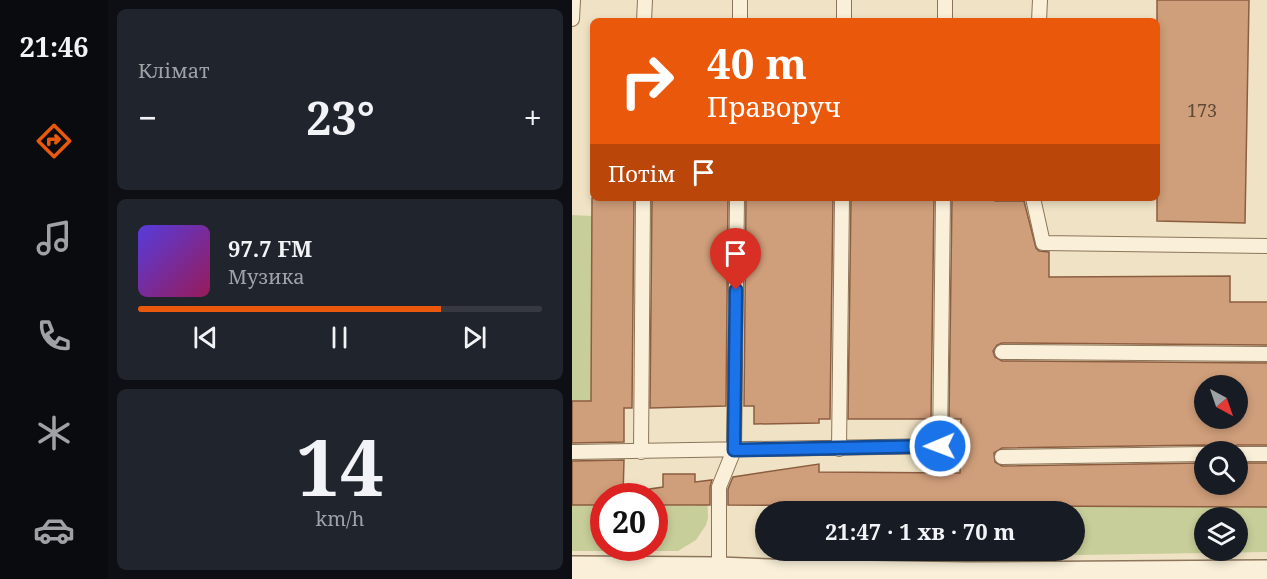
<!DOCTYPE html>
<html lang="uk">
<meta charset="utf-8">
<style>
body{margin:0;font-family:"Noto Serif",serif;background:#20242c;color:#f1f3f6;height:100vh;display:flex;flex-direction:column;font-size:22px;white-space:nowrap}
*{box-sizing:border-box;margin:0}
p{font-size:20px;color:#9ea1a6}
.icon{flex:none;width:33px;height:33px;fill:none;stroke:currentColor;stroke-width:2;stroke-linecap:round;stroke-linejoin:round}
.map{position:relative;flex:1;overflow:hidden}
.details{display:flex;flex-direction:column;gap:9px;padding:9px;background:#0d0f14;width:464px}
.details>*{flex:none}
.guide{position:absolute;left:18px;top:18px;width:570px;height:183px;border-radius:9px;box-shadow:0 3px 9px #0003;background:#ea580c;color:#fff;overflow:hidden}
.needle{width:39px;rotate:140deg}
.controls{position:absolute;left:622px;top:375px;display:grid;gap:12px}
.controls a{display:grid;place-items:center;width:54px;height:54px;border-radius:50%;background:#171b24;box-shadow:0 3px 9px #0003;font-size:30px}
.speed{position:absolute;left:18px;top:483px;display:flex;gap:12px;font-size:30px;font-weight:700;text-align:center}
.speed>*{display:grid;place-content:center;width:78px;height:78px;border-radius:50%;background:#171b24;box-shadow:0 3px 9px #0003;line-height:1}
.speed .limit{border:9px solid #d22;background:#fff;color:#111}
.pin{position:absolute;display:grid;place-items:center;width:51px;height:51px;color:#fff;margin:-62px -26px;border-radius:50% 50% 50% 0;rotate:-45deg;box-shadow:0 0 6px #0007}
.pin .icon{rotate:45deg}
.me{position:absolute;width:66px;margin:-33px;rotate:269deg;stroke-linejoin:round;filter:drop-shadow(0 0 4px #0008)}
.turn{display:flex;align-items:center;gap:21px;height:126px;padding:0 18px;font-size:27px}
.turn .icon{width:78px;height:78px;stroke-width:2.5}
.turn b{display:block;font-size:42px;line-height:51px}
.then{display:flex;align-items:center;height:57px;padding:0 18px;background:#0003;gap:12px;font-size:22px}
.big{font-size:45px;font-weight:700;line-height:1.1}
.details .widget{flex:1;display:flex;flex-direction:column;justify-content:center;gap:9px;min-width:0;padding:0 21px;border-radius:9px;background:#20242c}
.details .dial{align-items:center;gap:0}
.dial b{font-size:78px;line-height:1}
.song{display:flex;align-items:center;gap:18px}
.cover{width:72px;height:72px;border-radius:9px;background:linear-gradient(135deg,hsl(250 70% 55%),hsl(330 70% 35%))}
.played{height:6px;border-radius:3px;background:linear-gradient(90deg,#ea580c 75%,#363941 75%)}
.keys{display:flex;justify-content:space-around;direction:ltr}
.heat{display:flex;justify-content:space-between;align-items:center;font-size:33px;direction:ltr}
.trip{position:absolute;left:183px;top:501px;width:330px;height:60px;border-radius:30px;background:#171b24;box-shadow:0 3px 9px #0003;font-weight:700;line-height:60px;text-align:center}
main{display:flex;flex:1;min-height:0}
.dock{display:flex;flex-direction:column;width:108px;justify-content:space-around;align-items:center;background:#090b0e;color:#9ea1a6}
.dock .icon{width:42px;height:42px}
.dock .on{color:#ea580c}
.dock b{font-size:27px;color:#f1f3f6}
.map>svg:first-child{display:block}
.green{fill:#c8ce99;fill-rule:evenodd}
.building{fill:#cf9e7a;stroke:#8c5e40;stroke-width:1.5;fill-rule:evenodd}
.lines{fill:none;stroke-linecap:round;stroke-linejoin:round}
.lane-casing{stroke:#8c755b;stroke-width:16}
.street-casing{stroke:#8c755b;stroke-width:30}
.lane{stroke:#faf0d9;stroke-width:14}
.street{stroke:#faf0d9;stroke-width:27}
.route-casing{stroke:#114b97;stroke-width:15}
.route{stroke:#1a73e8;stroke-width:10}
.labels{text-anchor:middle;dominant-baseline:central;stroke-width:5;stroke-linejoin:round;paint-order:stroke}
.number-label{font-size:18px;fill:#604936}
</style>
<main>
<nav class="dock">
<b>21:46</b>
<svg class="icon on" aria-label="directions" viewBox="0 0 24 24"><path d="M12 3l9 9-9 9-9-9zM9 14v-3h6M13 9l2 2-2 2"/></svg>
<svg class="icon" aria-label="music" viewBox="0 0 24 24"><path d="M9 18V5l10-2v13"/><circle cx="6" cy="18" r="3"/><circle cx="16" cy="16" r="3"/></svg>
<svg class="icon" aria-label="phone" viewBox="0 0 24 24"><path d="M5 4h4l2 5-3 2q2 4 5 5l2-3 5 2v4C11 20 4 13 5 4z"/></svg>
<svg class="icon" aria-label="climate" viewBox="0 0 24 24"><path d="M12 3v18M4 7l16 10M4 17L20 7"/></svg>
<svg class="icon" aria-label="car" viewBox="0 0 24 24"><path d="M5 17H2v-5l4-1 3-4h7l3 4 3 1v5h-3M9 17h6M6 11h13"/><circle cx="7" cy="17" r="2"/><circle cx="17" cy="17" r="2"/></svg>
</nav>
<section class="details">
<div class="widget"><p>Клімат</p>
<div class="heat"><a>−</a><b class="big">23°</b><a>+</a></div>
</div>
<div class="widget">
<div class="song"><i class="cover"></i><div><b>97.7 FM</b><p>Музика</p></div></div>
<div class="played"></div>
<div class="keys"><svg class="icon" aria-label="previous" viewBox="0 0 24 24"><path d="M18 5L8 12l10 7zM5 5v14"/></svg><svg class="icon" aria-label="pause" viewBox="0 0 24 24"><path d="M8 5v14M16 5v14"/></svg><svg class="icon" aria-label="next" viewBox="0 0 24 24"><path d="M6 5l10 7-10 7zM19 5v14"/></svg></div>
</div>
<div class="widget dial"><b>14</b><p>km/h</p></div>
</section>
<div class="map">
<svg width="696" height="579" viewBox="0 0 696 579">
<rect width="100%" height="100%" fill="#f0e3c5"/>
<path class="green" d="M0,215L20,216L19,401H0Z
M123,488H135L136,518L134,525L124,540L106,551H0V505H31L32,548H82L83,505L123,506Z
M437,505L695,507V552L438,556L434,551L502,550V512L434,511ZM633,518H666V550H633Z"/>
<path class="building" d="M585,0H677L673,223L585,221Z
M20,198H62L60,408H52V442L0,443V401H19Z
M80,198H156L154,406L78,408Z
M174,198H261L258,419H247V423L182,424V406H172Z
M279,198H362L359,419H276Z
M380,198H423V201H452L464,248L467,251L477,252V277L658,276V302H696V345L430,343L425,345L421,351L423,357L430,361L696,363V445H665L661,447L658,452H641L638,446L633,445L430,448L422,453L423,462L430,466L633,463V484H666V463H696V507L156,505V489L161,477L247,464V472L388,473L389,419H377ZM633,386H666V418H633Z
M52,460L51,496H32V505H0V461Z
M91,474H123V482L140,480L138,487V505H82V496H79L78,489L91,487Z"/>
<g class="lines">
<defs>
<path id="lane" d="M0,19L1,0
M72,21L73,0
M168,21V0
M272,21V0
M373,21V0
M467,21L468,0
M461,198L471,243L696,246
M430,352L696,354
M267,449L270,198
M0,452L368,446L371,198
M69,452L71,198
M666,454H696
M430,457L633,454
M147,571V487L162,450L165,198"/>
<path id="street" d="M0,570L147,571L199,573L395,576L696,574"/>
</defs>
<use href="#lane" class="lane-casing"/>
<use href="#street" class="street-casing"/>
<use href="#lane" class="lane"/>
<use href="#street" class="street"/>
</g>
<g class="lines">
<defs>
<path id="route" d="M164,290L162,450L368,446"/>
</defs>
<use href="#route" class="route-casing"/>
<use href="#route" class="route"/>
</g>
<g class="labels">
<g class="number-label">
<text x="630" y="110">173</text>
</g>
</g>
</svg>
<div class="controls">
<a><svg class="needle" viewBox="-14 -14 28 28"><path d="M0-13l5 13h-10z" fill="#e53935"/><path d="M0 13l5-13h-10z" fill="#9ea1a6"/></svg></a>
<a><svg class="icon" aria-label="search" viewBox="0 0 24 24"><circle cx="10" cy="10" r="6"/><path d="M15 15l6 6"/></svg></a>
<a><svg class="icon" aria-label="layers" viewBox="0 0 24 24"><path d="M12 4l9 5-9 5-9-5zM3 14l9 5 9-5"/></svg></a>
</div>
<div class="speed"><div class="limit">20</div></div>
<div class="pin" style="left:164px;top:290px;background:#d93025"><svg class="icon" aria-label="arrive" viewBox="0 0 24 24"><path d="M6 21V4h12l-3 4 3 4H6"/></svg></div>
<svg class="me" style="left:368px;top:446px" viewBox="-20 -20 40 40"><circle r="17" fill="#1a73e8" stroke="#fff" stroke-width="3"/><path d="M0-11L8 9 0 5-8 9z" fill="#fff"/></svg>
<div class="trip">21:47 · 1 хв · 70 m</div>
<div class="guide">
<div class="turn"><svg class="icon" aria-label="right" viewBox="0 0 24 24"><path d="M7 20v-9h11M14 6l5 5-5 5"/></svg><div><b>40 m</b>Праворуч</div></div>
<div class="then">Потім<svg class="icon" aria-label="arrive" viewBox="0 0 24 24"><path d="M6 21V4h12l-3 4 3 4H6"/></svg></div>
</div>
</div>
</main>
